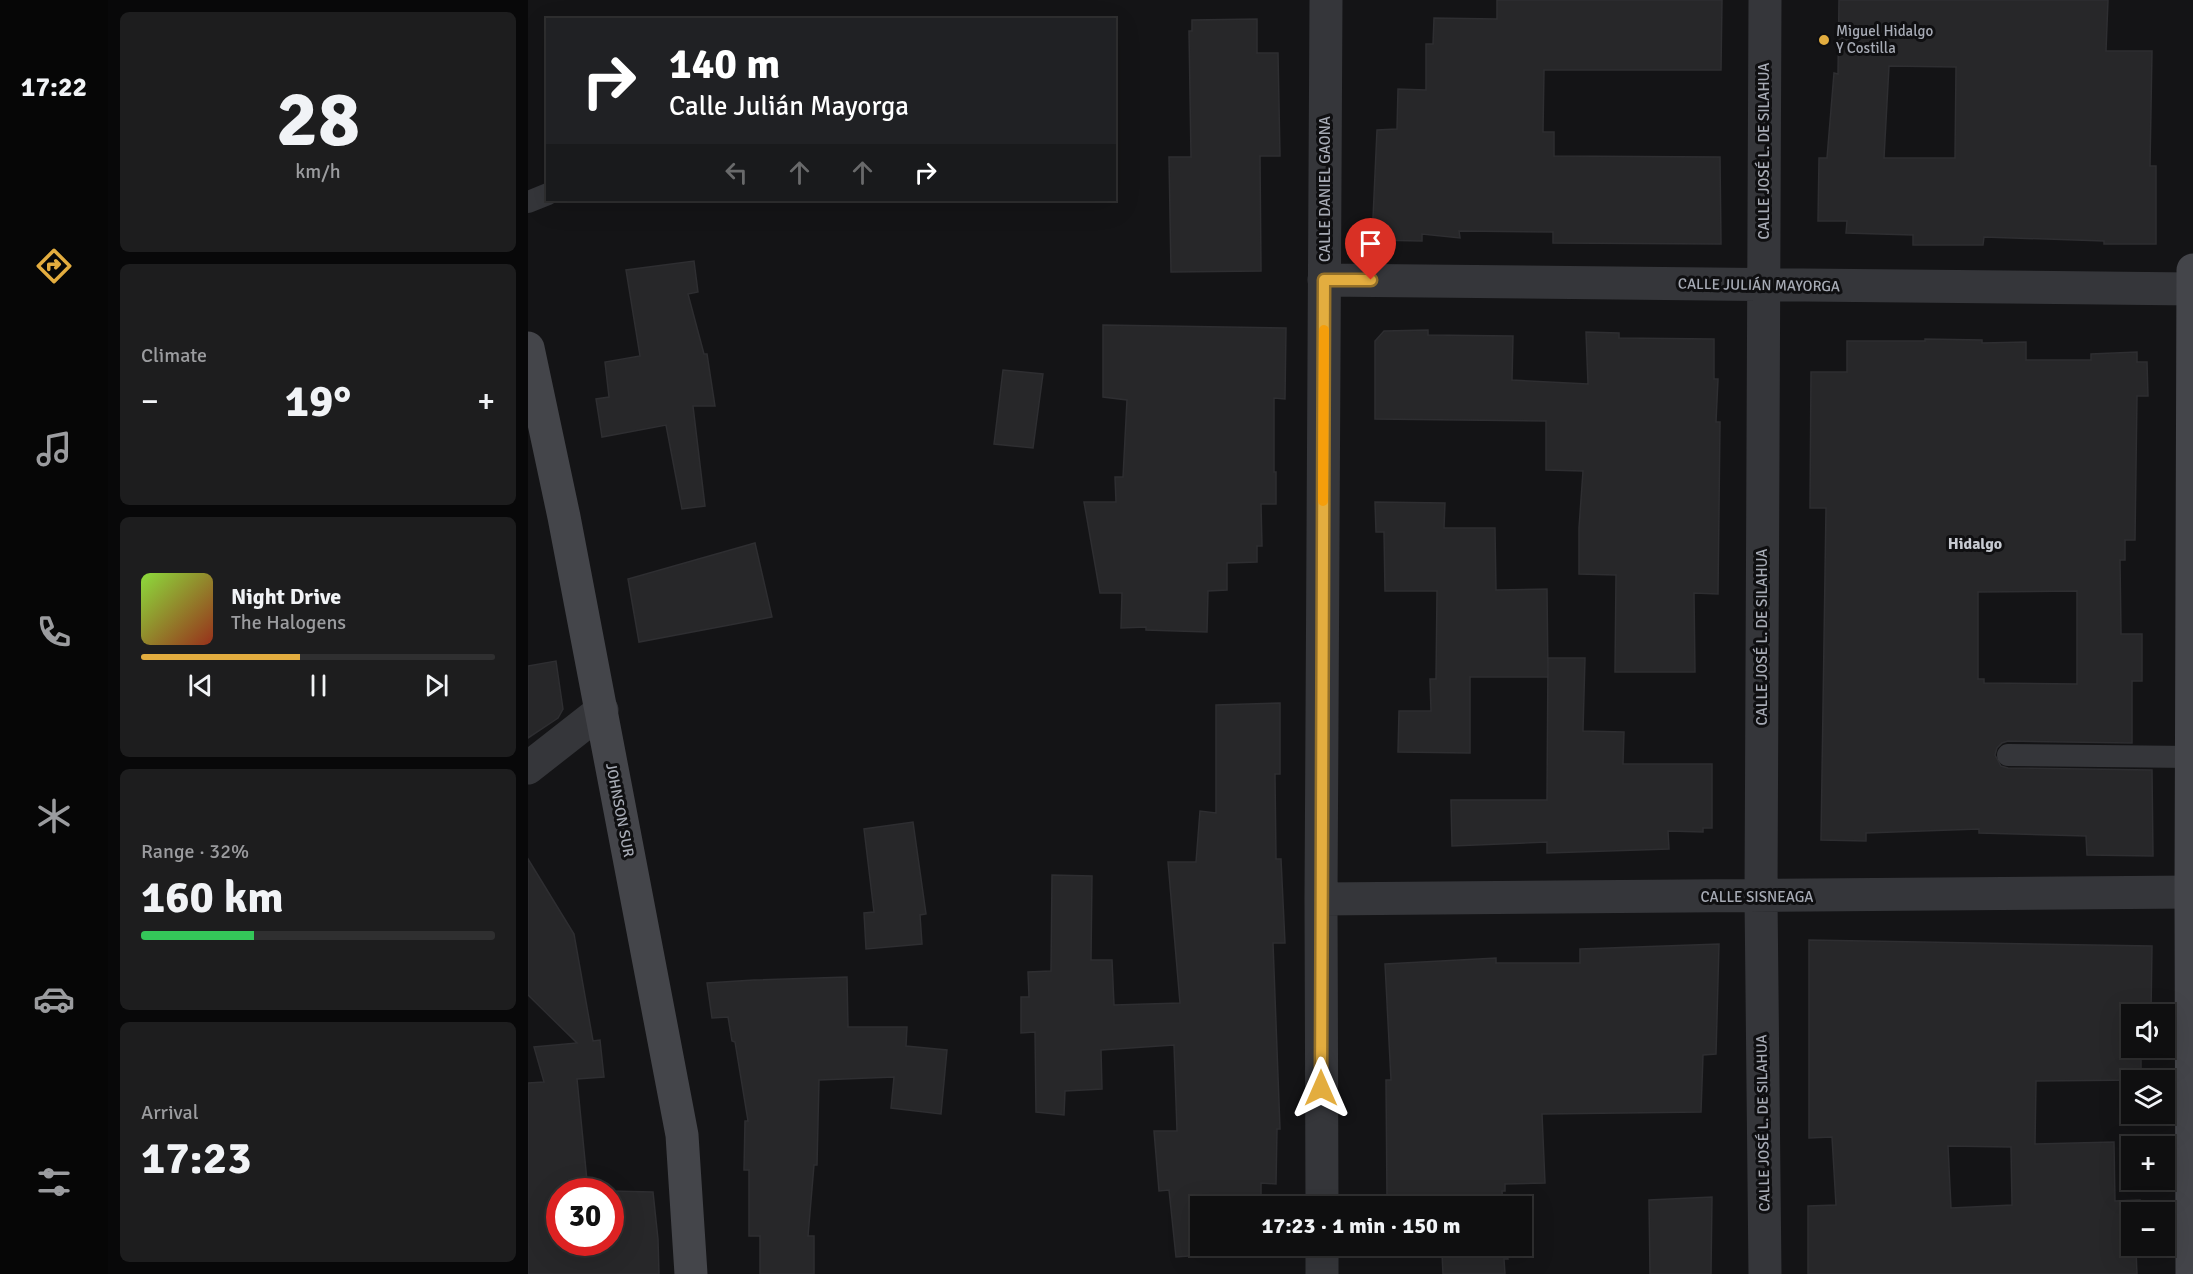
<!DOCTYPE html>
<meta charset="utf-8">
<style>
body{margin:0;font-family:Signika,sans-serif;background:#1d1d1e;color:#f1f3f6;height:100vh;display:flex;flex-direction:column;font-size:22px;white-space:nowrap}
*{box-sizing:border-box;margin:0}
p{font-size:20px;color:#9b9c9f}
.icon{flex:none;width:33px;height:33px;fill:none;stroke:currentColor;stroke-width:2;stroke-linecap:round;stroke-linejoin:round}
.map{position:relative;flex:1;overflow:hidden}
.sheet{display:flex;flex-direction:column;gap:12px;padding:12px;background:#080809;width:420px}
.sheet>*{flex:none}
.banner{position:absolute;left:18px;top:18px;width:570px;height:183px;border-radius:0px;box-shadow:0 6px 24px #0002,0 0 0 2px #2f2f30;background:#202124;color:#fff;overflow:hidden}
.buttons{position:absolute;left:1593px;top:1004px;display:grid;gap:12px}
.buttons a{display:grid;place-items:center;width:54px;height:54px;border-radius:0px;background:#0f0f10;box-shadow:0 6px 24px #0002,0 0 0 2px #2f2f30;font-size:30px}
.speed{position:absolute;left:18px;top:1178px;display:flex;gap:12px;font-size:30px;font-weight:700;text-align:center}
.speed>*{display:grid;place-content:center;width:78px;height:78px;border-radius:50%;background:#0f0f10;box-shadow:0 6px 24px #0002,0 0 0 2px #2f2f30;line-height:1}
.speed .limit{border:9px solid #d22;background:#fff;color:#111}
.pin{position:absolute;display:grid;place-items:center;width:51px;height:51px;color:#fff;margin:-62px -26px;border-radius:50% 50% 50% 0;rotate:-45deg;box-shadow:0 0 6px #0007}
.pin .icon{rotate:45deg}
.me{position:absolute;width:66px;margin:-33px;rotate:0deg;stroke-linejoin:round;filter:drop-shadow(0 0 4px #0008)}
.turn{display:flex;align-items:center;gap:21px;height:126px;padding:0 24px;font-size:27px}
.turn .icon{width:78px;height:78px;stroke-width:2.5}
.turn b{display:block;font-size:42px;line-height:51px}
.lanes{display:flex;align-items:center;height:57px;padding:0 24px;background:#0003;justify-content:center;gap:30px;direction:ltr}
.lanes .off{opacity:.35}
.big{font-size:45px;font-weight:700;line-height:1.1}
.sheet .tile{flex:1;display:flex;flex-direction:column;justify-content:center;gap:9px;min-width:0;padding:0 21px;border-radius:9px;background:#1d1d1e}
.sheet .dial{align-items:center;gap:0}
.dial b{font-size:78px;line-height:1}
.song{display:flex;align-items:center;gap:18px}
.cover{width:72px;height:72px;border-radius:9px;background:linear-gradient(135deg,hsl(90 70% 55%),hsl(10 70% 35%))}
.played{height:6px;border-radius:3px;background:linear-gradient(90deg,#e3ad3f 45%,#2f2f30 45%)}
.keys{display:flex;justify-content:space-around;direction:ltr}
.heat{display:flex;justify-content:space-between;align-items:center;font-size:33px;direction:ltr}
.charge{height:9px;border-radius:4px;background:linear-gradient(90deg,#34c759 32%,#2f2f30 0)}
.trip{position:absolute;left:662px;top:1196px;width:342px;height:60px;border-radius:0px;background:#0f0f10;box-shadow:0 6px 24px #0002,0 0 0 2px #2f2f30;font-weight:700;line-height:60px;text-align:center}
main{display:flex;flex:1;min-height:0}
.menu{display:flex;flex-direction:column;width:108px;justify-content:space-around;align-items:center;background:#060606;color:#9b9c9f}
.menu .icon{width:42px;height:42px}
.menu .active{color:#e3ad3f}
.menu b{font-size:27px;color:#f1f3f6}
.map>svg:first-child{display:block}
.building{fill:#272729;stroke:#2e2e31;stroke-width:1.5;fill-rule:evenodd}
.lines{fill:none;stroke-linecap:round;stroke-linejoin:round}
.lane{stroke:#35363a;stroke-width:22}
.street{stroke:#35363a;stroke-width:33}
.secondary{stroke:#44454a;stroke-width:33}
.route-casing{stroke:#947029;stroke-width:15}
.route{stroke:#e3ad3f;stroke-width:10}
.slow{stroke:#f59e0b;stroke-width:10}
.poi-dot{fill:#e3ad3f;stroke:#0f0f11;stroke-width:2}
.labels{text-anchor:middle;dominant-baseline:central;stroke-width:6;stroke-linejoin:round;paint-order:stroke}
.poi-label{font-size:15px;fill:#a7abb5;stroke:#0f0f11;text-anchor:start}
.street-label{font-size:15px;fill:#a7abb5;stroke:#0f0f11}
.neighbourhood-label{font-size:16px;font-weight:bold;fill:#c7cad1;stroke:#0f0f11}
</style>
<main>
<nav class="menu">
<b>17:22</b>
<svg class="icon active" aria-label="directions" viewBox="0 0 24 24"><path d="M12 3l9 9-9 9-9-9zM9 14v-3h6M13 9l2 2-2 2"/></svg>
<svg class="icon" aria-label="music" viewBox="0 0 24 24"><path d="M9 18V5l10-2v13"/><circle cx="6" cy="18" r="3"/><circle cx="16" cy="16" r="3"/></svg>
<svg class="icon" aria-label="phone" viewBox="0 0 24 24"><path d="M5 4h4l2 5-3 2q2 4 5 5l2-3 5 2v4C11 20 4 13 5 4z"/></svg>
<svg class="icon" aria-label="climate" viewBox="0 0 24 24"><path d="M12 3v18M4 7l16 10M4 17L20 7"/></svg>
<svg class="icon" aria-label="car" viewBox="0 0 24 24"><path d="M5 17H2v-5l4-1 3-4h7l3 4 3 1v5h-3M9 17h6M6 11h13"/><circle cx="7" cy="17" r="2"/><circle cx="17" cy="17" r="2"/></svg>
<svg class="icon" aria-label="filters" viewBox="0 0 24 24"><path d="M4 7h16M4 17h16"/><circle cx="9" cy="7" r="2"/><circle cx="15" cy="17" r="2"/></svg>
</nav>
<section class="sheet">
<div class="tile dial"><b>28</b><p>km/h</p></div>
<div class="tile"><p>Climate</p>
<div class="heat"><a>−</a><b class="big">19°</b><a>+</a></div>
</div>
<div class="tile">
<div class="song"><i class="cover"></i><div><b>Night Drive</b><p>The Halogens</p></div></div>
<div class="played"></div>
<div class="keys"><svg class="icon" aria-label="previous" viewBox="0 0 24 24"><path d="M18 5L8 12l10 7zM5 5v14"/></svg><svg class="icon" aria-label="pause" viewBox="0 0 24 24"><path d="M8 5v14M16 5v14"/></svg><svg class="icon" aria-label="next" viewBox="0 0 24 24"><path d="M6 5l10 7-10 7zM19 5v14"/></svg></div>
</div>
<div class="tile"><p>Range · 32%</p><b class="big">160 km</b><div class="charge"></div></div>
<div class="tile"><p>Arrival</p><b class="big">17:23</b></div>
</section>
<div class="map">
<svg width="1665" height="1274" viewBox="0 0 1665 1274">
<rect width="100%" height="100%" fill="#141416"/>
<path class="building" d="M969,0H1194L1193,70H1016L1015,132H1026V156L1192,157L1193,244L1025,243V232L931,231L932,238L894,234V241L844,240L849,130L869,129L870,89L898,90V44H905L906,18L969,19Z
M1311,0H1580L1578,51H1624L1622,166H1628V244H1576V241L1456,237L1455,245H1385V235L1318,233L1319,221H1290L1291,158H1299L1306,73L1310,74ZM1361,66L1428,67L1427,158H1356Z
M729,19V53H750L752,156H732L733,271L643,272L641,157H663L661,31H664V20Z
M166,261L170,292L160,294L176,354H179L187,406H165L177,506L154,509L138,425L74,437L68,399L81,397L77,362L112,356L98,270Z
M575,325L758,328L757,399L746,398V472H748V504H733L734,546H729V562L699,563V590L680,591L679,632L618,630V627L593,628L594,593H572L556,502H588L587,477H595L599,400L575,397Z
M900,330V335L985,336L984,380L1060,384L1058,332L1091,333V338L1186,339V379H1190L1188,422H1192L1190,594L1166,593L1167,672H1087L1088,575L1051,574V528L1055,471L1018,470V421L847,419V341L856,331Z
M1397,339L1454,340V343L1498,342V360H1563V354L1609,352V362H1619L1620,396H1609L1607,540H1597V560H1592L1593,634H1614V681H1604V743L1480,741L1474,743L1469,748L1467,755L1473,766L1480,768L1624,770L1625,856L1559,855L1558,836L1451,833V829L1338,833V841L1293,840L1298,508H1282L1283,372H1319V341H1397ZM1549,591V684L1456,683V679H1450V592Z
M475,370L515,374L505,448L466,444Z
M847,502L917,503L916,528H967L968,590L1019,589L1020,677H942V753L870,752L871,711H903L902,679H908L909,591H857L856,532H848Z
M227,543L244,617L111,642L100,579Z
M1020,658H1057L1055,731L1096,732L1095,764H1184V828H1175V832L1140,831L1141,849L1019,853V842L924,846L923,800H1019Z
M28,661L35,709L30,718L0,738V666Z
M752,703V774H747L748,859H753L757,943H745L752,1129H749L748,1184L733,1183V1202L685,1203V1206H672V1245H687L688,1254L648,1257L641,1190L631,1191L626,1131H649L646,1045L573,1050L574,1089L537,1091L536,1115L508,1112L507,1032L493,1033V997H501L500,972L523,971L524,875L564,876L563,960H584L586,1005L652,1003L640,862H668L672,811L688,813V705Z
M385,822L398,914L392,915L394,944L338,949L336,913L346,912L336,829Z
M0,859L46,934L65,1041L72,1040L76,1077L49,1079L60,1191H32V1242H82V1191L125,1192L130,1239L131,1274H0V1083L16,1082L6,1047L49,1043L0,995Z
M1281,940L1624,946L1623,1014H1604V1047H1613V1080L1508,1081L1507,1144L1586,1142L1587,1201L1612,1200V1212H1604V1245H1613V1250H1608L1609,1274H1280V1206L1308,1205L1304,1137L1281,1138ZM1420,1146L1483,1147L1484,1205L1423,1208Z
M1191,944L1188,1054L1175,1055L1173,1112L1014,1114L1017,1183L977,1184V1191H974L975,1206H903L904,1198L859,1199L858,1080H863L857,964L968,958V963H1052V949Z
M319,977L320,1027H379L378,1046L419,1050L413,1114L363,1108L366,1077L291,1080L289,1165H286L280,1236H286V1274H232V1236H221V1170H216L217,1121H220L207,1042L204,1041L200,1017L184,1018L179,983L226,980Z
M1184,1197L1183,1274H1122L1121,1200Z
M901,1245H978L980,1259H976L977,1274H915L914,1254H901Z"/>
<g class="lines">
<path class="lane" d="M0,202L20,194
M1480,755L1663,757"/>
<path class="street" d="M1237,0L1233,897L1237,1274
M796,280L1665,289
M0,768L74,710
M793,899L1665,892
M794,1206L793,899L798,0
M794,1245V1274"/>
<path class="secondary" d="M0,348L36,517L154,1135L163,1274
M1664,1274L1663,892L1665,270"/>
</g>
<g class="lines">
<defs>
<path id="route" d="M793,1088L796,280H843"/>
</defs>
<use href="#route" class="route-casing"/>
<use href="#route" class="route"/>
<path class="slow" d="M795,501L796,330"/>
</g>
<circle class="poi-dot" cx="1296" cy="40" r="6"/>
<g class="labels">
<g class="poi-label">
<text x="1308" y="31">Miguel Hidalgo<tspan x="1308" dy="17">Y Costilla</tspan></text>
</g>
<g class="street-label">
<text transform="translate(1236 151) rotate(-90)">CALLE JOSÉ L. DE SILAHUA</text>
<text transform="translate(797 189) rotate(-90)">CALLE DANIEL GAONA</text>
<text transform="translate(1231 285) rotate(1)">CALLE JULIÁN MAYORGA</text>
<text transform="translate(1234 637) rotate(-90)">CALLE JOSÉ L. DE SILAHUA</text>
<text transform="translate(92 810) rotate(79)">JOHNSON SUR</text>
<text x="1229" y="897">CALLE SISNEAGA</text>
<text transform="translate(1235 1123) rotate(-91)">CALLE JOSÉ L. DE SILAHUA</text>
</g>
<g class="neighbourhood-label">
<text x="1447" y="544">Hidalgo</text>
</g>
</g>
</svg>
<div class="buttons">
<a><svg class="icon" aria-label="sound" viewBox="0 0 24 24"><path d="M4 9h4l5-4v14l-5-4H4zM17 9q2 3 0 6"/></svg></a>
<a><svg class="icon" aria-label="layers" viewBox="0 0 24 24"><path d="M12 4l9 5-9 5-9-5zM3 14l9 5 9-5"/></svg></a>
<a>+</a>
<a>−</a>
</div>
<div class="speed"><div class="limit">30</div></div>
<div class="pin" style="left:843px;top:280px;background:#d93025"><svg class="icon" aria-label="arrive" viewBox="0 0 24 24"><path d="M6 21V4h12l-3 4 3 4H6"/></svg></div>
<svg class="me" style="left:793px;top:1088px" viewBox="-20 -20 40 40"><path d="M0-17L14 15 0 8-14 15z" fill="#e3ad3f" stroke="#fff" stroke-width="4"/></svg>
<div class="trip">17:23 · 1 min · 150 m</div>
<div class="banner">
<div class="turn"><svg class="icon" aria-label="right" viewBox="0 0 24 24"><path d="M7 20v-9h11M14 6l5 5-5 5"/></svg><div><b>140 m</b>Calle Julián Mayorga</div></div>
<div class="lanes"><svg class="icon off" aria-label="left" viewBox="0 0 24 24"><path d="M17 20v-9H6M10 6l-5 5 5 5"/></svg><svg class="icon off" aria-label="ahead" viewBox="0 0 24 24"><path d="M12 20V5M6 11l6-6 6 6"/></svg><svg class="icon off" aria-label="ahead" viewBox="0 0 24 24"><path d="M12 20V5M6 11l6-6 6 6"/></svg><svg class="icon" aria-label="right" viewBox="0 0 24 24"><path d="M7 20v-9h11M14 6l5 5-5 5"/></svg></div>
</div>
</div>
</main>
